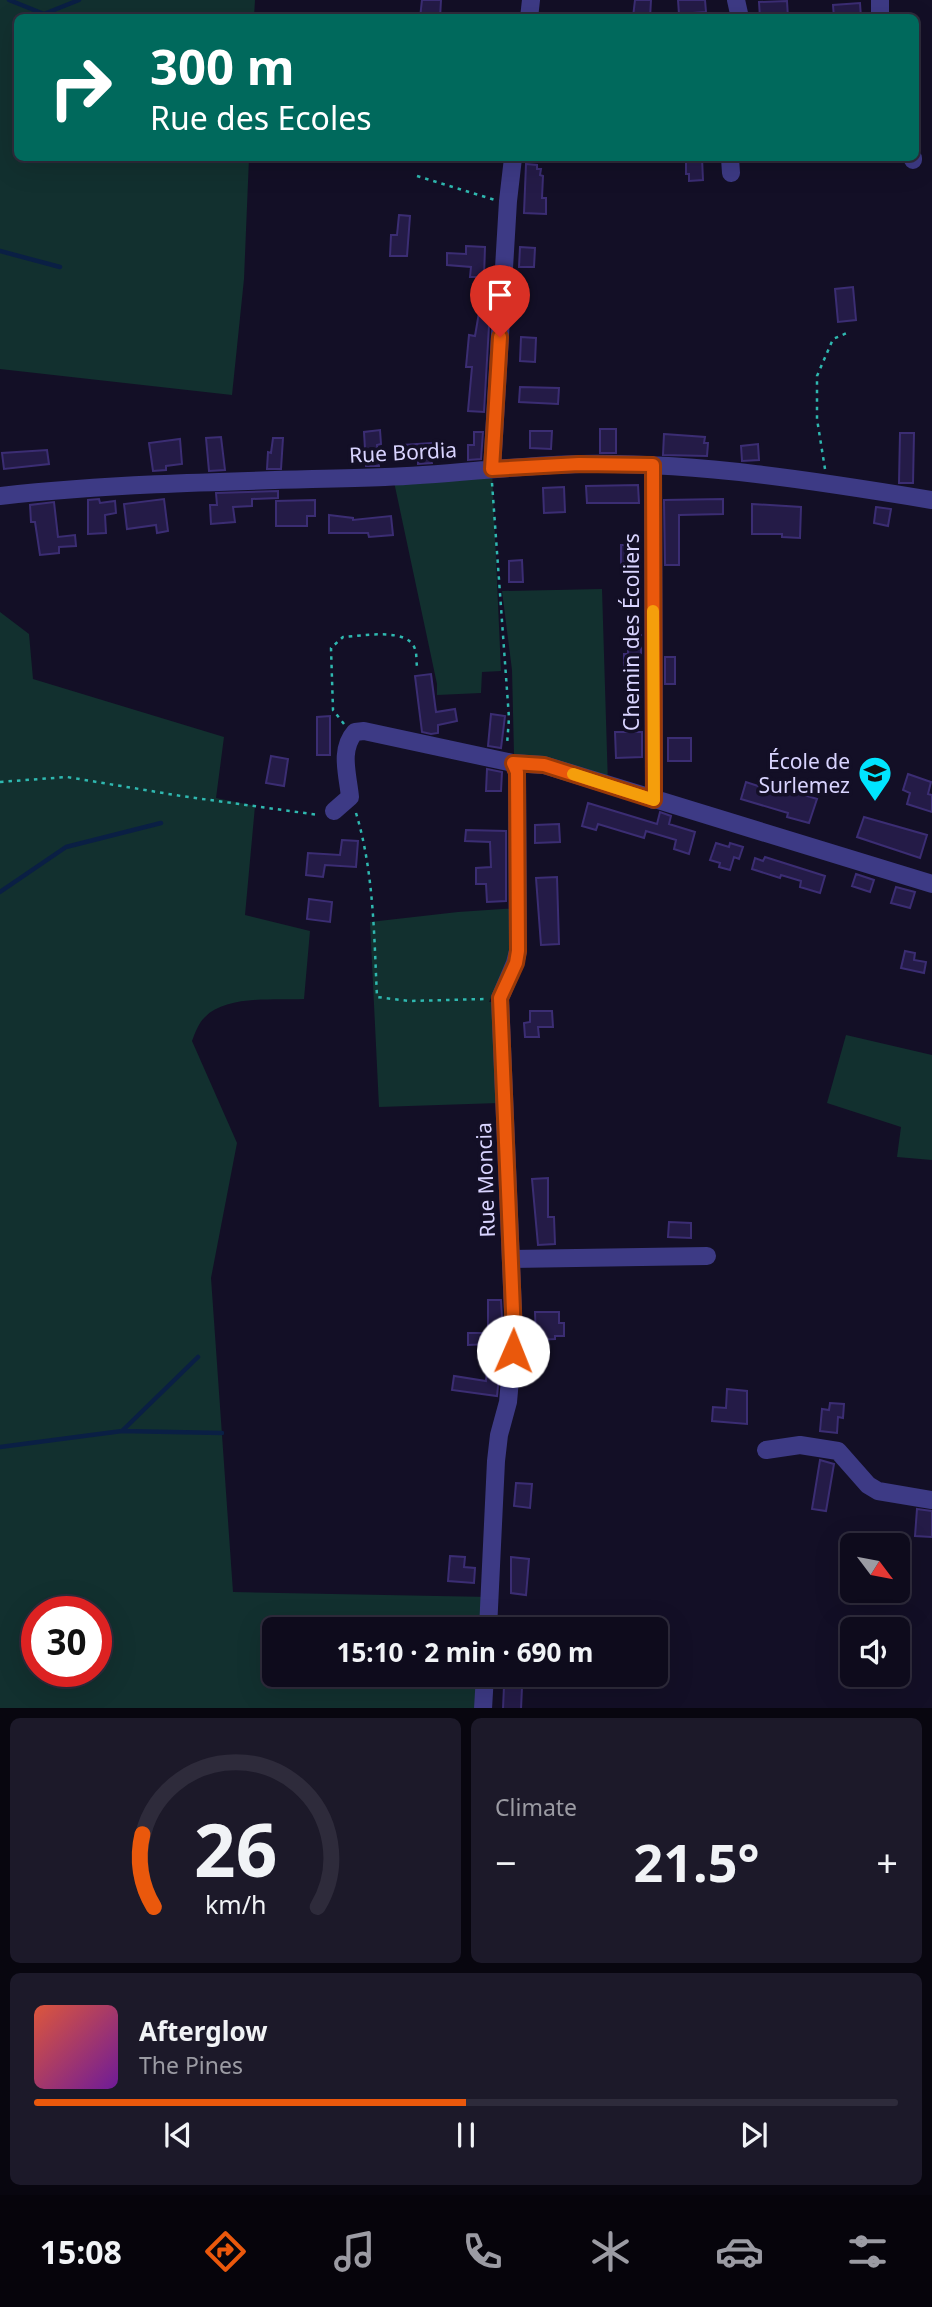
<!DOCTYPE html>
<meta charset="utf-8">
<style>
body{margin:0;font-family:"Noto Sans",sans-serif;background:#1c1929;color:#f1f3f6;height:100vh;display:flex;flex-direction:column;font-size:26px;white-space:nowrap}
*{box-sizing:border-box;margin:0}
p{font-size:23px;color:#9b9ba3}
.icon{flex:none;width:38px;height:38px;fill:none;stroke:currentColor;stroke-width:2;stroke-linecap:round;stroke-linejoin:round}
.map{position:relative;height:1708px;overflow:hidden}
.drawer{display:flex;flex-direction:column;gap:10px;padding:10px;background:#08060f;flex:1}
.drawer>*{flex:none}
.hud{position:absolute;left:14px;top:14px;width:905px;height:147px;border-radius:10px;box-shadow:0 7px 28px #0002,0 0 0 2px #2e2b3b;background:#00695c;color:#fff;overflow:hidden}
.needle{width:46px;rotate:122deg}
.buttons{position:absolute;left:840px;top:1533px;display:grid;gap:14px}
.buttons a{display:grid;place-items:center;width:70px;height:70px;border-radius:10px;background:#0e0b1c;box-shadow:0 7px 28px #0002,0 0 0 2px #2e2b3b;font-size:35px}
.speed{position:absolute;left:21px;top:1596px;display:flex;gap:14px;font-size:35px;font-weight:700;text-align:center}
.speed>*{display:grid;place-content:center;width:91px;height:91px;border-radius:50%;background:#0e0b1c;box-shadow:0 7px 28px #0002,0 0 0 2px #2e2b3b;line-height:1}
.speed .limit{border:10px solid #d22;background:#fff;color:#111}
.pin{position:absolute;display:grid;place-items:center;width:60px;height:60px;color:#fff;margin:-72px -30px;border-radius:50% 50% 50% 0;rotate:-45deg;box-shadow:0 0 7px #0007}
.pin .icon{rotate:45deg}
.me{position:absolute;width:77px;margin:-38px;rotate:1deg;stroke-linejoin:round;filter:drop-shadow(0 0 5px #0008)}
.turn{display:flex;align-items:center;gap:24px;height:147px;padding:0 21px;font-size:32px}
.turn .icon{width:91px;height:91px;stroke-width:2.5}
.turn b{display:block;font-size:49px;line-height:60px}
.big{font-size:52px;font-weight:700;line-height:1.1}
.drawer .card{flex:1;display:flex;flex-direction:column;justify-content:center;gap:10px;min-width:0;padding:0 24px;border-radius:10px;background:#1c1929}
.drawer .dial{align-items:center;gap:0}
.dial svg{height:182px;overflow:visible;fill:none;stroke:#2e2b3b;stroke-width:7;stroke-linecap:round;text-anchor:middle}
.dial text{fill:#f1f3f6;stroke:none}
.song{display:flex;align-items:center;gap:21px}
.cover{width:84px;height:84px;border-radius:10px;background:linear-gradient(135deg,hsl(10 70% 55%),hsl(280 70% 35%))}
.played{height:7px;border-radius:4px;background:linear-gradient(90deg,#ea580c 50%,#2e2b3b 50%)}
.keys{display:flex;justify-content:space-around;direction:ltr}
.heat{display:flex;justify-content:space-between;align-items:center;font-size:38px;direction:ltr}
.drawer .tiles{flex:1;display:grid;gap:10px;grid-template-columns:1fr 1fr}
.card:last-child{grid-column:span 2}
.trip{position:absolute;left:262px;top:1617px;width:406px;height:70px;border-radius:10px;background:#0e0b1c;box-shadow:0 7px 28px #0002,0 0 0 2px #2e2b3b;font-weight:700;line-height:70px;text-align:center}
.tabs{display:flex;height:112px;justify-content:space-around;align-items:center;background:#06040b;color:#9b9ba3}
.tabs .icon{width:49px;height:49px}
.tabs .current{color:#ea580c}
.tabs b{font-size:32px;color:#f1f3f6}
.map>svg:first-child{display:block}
.green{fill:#12302f;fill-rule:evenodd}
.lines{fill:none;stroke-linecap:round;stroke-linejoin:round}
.stream{stroke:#0a1f44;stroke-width:4.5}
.building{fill:#241b47;stroke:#3b2d73;stroke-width:2}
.path{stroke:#2fb8b0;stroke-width:2.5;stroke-dasharray:3.5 5;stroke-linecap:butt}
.minor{stroke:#3d3a85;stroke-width:18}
.route-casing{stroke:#983908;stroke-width:18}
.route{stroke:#ea580c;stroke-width:12}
.slow{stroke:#f59e0b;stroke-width:12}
.labels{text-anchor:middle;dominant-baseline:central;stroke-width:7;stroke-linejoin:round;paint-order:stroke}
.street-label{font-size:21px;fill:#d9d4ff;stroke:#130f26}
.poi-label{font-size:21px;fill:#d9d4ff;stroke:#130f26;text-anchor:end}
</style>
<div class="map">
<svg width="932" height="1709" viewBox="0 0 932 1709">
<rect width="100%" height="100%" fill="#130f26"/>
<path class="green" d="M0,0H255L254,17L18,18V158H249L244,279L232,395L0,369Z
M492,469L501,671L482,672L481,693L437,695V684L393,477Z
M602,589L608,785L514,754L512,670L502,591Z
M0,612L29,634L33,679L224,737L216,798L255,806L245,915L310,931L304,999C275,1000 226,995 205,1017C199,1022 195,1033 192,1041L237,1143L211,1278L233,1592L490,1597L488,1629H275V1675H485L483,1708H0ZM37,1612H96V1671H37Z
M518,908L509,960L489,1002H495L499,1103L379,1107L370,922L458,912Z
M846,1035L932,1055V1160L897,1157L901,1127L827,1103Z"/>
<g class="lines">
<path class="stream" d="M9,0L44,14L79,0
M0,251L60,267
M0,892L66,847L161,823
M122,1431L222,1433
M0,1447L122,1431L198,1357"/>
</g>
<path class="building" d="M422,0H441L440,18H420Z
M635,0H651L650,18L633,17Z
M678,0H705L706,12L679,14Z
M787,1L788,18H760L759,2Z
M860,3L861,18H834L833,5Z
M686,158H702L703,180L689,181V174H686Z
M526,164L537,165V169H541L540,175L543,176L542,198H546V214L524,213Z
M399,215L410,216L407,256H390L391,235H397Z
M466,246L485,247L484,277H470L471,267L447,265V253L466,254Z
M520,247L535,248L534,267H519Z
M853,287L856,320L838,322L835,289Z
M483,289L491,291L484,412L468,411L472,367H466L469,335L475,336Z
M521,337L536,338L535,362L520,361Z
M520,387L559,388L558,404L519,402Z
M600,429H616V453H600Z
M380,430L381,444L377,445L379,466H366L364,432Z
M530,431H552L551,449L530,448Z
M474,432H483L481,459L468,460V445H474Z
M900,433H914L913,483H899Z
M664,434L705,437L704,443H708L707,456L663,455Z
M221,437L225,470L209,471L206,438Z
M273,438H283L281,469H267L268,452L271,453Z
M180,439L182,464L166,466V470L153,471L149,443Z
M431,443L432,463L418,464V456L404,457L403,445Z
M758,444L759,460L742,461L741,446Z
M47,450L49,464L4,469L2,453Z
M638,485L639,503H587L586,486Z
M564,487L565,512L544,513L543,488Z
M278,491V498L252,499V506L233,507L235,522L211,524L210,505H217L216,493Z
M99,499L100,503L115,501L116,513L105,515L106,533L88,534V500Z
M164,499L168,531L157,533L156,525L127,529L124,504Z
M723,499V514L679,515V565H665L664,500Z
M315,500V516H307V526H276V501Z
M54,502L58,537L75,535L76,546L59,547V553L40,555L35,522H31L30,505Z
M752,504L801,507L800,538L782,537V534H752Z
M876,507L891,509L888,526L874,523Z
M329,515L353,518V520L391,516L393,535L369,537L368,533H329Z
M621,545H635V564H621Z
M522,560L523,582H509V561Z
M628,635H641V654H637L638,666L624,667V654H628Z
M665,657H675V684H665Z
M431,674L436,712L455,709L457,721L438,725V733L431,734L422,732L415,676Z
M491,714L505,716L501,748L488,746Z
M330,716V755H317V717Z
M615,732H642V757L616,758Z
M668,738H691V761H668Z
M271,756L288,759L284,786L266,783Z
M487,769L502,772L501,791H486Z
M908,774L931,782L928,794L932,795V812L907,804L910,793L903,790Z
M760,781L768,784L769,781L783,785L782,788L817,799L809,823L787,817L788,813L741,799L746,782L758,786Z
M588,803L657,824L660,812L671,816L669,824L695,832L689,854L674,849L676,840L646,831L644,838L598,824L596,830L582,826Z
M864,817L927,835L920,858L857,837Z
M559,824L560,842L535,843V825Z
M466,830L506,831V901L487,902L486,884H476V868L491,867L490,842L465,841Z
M342,840L358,841L356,867L325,865L323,877L306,875L308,853L340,855Z
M716,843L729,847L730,843L743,847L739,859L734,857L730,870L719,867L720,863L710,860Z
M765,857L825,876L820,893L800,887L801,881L781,875L780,878L752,869L755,858L763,861Z
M856,874L874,880L870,892L852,886Z
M557,877L559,944L541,945L536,878Z
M896,887L915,892L910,908L891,903Z
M309,899L332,902L330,922L307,919Z
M905,951L915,953L914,960L926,962L924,973L901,968Z
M530,1011H552L553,1027H538L539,1037H525L524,1023L530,1022Z
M548,1178V1217H554L555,1244L538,1245L532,1179Z
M669,1222L691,1223V1238L668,1237Z
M488,1300H501L503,1335L497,1396L452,1390L454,1376L486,1381L489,1344L468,1345V1333H488Z
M535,1312H559V1323H564V1336H555V1339L536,1340Z
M727,1389L747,1391V1424L712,1421L713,1407L726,1408Z
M830,1403L844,1404L843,1418L838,1417L837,1433L820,1431L822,1409L829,1410Z
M820,1460L834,1464L826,1511L812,1509Z
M516,1483L532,1484L530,1508L514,1506Z
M917,1509L932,1511V1537L915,1536Z
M450,1556L465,1557L464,1567L475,1568L474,1583L448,1581Z
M511,1557L529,1559L526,1595L511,1593Z
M504,1686L522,1687L521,1709H503Z"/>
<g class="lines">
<path class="path" d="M417,176L495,200
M825,469L817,419V376L833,339L849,332
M492,483L509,718L507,745
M344,724L333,710L331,648L343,637C362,636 408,627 415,649C417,654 416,661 417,666
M0,782L67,777L181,796L319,815
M356,813C374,872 374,936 377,997L409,1001L485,999"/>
<path class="minor" d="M736,0L740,18
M880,0V18
M529,18L531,0
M730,158L731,173
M913,158V160
M653,465L654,800
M492,469L508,201L513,158
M0,496C127,482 257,481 385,477C450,475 515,465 580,464C698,462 816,481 932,500
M334,811L350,797C348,775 339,750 355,732L364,731L513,763L544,765L932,884
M511,1259L707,1256
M766,1450L800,1445L838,1451L868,1485L878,1491L932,1500
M488,1629L496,1461L499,1435L508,1402L514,1335L500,998L515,963L518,951L517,772L513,763
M483,1709L485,1675"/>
</g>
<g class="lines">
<defs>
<path id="route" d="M500,337L492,469L579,464L653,465L654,800L544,765L513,763L517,772L518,951L516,963L500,998L514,1335L513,1351"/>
</defs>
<use href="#route" class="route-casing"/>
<use href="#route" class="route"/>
<path class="slow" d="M573,774L654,800L653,611"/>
</g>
<defs>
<symbol id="school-pin" viewBox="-11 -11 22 30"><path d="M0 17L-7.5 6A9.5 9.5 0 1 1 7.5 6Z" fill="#00e5ff" stroke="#130f26"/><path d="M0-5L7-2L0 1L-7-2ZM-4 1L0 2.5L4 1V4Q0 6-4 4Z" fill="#111"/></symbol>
</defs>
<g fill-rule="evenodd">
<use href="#school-pin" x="856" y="754" width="38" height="52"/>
</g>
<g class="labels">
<g class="street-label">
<text transform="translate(403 452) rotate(-3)">Rue Bordia</text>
<text transform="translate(631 632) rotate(-90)">Chemin des Écoliers</text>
<text transform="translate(485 1180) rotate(-92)">Rue Moncia</text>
</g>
<g class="poi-label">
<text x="850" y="761">École de<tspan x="850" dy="24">Surlemez</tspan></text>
</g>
</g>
</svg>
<div class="buttons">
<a><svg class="needle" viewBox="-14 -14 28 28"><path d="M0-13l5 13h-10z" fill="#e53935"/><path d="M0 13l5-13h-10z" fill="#9b9ba3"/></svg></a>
<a><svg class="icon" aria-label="sound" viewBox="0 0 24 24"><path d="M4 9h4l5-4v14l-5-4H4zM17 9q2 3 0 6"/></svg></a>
</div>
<div class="speed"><div class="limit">30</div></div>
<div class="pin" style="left:500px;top:337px;background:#d93025"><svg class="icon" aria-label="arrive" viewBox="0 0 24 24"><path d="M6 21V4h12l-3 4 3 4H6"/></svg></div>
<svg class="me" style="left:513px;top:1351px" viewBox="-20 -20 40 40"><circle r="19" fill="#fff"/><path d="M0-13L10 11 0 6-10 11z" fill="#ea580c"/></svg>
<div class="trip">15:10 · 2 min · 690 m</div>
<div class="hud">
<div class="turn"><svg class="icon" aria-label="right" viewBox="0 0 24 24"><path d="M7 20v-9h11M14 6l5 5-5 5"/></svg><div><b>300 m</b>Rue des Ecoles</div></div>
</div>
</div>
<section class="drawer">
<div class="tiles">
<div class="card dial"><svg viewBox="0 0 100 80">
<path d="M14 69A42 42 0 1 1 86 69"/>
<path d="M14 69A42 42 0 0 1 9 37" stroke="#ea580c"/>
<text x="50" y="56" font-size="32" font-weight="700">26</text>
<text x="50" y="72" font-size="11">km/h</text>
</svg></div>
<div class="card"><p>Climate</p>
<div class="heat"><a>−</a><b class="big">21.5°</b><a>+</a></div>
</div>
<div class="card">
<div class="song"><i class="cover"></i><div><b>Afterglow</b><p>The Pines</p></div></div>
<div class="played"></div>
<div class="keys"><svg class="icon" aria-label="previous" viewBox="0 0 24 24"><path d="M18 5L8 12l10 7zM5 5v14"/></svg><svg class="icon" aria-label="pause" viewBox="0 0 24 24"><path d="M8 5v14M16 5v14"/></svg><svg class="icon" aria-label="next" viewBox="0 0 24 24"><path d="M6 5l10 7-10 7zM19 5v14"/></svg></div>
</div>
</div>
</section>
<nav class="tabs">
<b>15:08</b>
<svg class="icon current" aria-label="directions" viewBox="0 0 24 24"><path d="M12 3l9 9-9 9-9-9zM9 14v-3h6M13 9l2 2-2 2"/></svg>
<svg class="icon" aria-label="music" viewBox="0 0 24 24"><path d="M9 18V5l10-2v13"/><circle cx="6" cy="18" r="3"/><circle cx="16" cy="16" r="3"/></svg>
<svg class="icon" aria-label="phone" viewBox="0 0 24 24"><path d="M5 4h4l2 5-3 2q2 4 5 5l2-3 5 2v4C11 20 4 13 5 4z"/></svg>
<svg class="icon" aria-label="climate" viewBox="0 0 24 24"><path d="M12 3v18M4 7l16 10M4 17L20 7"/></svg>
<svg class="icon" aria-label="car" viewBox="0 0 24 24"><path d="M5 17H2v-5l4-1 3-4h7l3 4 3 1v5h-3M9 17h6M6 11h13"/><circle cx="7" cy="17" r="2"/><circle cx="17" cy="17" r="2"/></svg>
<svg class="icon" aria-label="filters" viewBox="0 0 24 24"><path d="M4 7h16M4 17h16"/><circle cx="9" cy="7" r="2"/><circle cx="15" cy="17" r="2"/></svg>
</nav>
